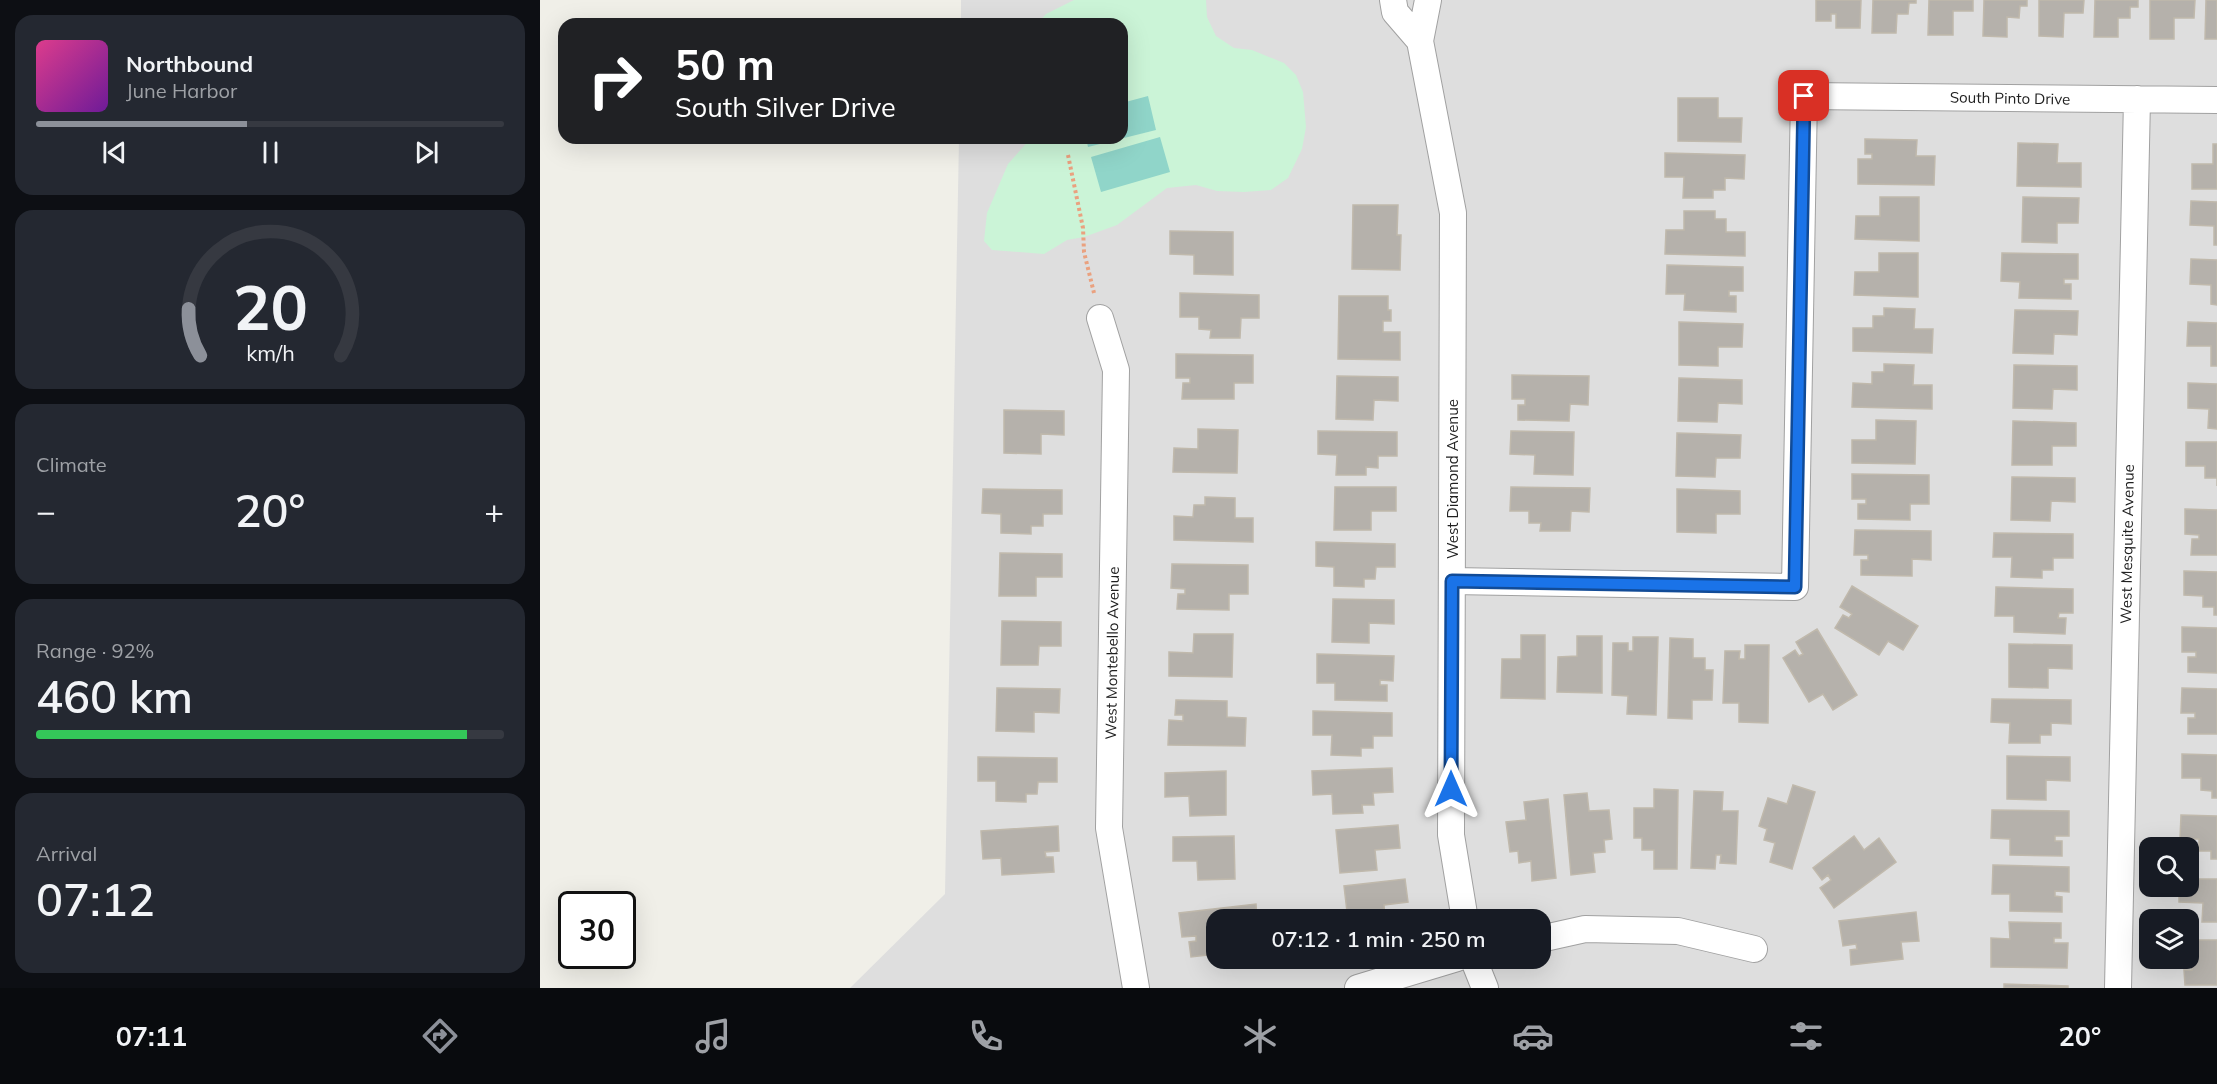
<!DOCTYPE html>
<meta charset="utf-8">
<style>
body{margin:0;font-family:Mulish,sans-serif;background:#242831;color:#f1f3f6;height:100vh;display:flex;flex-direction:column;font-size:22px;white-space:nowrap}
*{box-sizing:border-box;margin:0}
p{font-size:20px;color:#9ea1a6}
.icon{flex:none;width:33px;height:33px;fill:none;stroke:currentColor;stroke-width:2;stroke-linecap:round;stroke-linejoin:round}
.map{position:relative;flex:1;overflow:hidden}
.side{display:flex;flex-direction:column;gap:15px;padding:15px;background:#0d0f14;width:540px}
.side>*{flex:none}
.top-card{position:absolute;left:18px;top:18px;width:570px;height:126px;border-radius:18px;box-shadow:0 6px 24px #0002;background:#202124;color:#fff;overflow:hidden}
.tools{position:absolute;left:1599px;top:837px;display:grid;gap:12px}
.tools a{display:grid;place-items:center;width:60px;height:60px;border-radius:12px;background:#171b24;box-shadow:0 6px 24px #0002;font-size:30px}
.speed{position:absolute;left:18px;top:891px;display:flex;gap:12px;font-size:30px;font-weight:700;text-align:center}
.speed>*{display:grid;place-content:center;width:78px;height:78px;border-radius:50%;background:#171b24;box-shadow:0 6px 24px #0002;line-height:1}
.speed .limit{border:3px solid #111;border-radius:9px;background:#fff;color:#111}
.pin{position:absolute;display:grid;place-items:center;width:51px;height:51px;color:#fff;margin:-26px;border-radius:12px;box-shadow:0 3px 9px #0006}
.me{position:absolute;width:66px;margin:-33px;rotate:0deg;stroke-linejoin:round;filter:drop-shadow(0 0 4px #0008)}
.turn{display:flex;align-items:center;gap:21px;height:126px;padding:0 18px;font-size:27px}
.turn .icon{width:78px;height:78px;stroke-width:2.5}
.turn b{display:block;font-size:42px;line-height:51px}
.big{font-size:45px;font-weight:600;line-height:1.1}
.side .card{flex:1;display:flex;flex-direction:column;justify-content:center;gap:9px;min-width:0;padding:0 21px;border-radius:18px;background:#242831}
.side .dial{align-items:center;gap:0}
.dial svg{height:156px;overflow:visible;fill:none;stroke:#363941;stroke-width:7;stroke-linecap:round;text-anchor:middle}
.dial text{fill:#f1f3f6;stroke:none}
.song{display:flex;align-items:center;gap:18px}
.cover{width:72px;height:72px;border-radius:9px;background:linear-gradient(135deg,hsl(330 70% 55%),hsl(280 70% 35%))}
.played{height:6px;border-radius:3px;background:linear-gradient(90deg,#8c9099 45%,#363941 45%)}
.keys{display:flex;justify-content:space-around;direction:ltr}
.heat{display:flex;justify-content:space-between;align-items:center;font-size:33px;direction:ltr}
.charge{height:9px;border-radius:4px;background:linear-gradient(90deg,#34c759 92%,#363941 0)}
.trip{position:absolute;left:666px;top:909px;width:345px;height:60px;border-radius:18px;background:#171b24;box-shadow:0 6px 24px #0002;font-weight:600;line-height:60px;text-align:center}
.menu{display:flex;height:96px;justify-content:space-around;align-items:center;background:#090b0e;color:#9ea1a6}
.menu .icon{width:42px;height:42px}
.menu .active{color:#8c9099}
.menu b{font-size:27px;color:#f1f3f6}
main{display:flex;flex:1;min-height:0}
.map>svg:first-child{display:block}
.residential{fill:#dedede;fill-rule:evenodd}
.park{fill:#cbf4d7}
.pitch{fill:#90d5c9}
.building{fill:#b5b1ab;stroke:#c0b9ac;stroke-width:1.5}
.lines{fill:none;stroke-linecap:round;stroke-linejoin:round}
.minor-casing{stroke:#a1a1a1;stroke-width:28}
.path{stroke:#eaa17f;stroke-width:4;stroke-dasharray:3 3;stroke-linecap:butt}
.minor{stroke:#fff;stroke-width:26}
.route-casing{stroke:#114b97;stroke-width:15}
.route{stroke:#1a73e8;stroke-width:10}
.labels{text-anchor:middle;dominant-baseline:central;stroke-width:4.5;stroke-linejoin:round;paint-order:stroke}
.street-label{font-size:15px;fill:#202020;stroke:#fff}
</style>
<main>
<section class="side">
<div class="card">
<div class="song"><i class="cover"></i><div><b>Northbound</b><p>June Harbor</p></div></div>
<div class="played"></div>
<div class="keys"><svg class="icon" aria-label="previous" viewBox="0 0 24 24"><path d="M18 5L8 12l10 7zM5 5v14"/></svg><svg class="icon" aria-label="pause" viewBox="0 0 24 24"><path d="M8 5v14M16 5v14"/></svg><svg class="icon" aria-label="next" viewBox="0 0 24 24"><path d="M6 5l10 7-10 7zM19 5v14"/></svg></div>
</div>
<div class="card dial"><svg viewBox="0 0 100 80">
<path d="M14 69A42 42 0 1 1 86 69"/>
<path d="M14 69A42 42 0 0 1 8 45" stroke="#8c9099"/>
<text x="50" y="56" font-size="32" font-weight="700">20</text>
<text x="50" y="72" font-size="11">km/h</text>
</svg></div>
<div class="card"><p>Climate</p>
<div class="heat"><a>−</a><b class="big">20°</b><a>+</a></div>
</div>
<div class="card"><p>Range · 92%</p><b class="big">460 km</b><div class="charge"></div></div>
<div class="card"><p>Arrival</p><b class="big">07:12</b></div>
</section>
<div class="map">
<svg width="1677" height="988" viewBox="0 0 1677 988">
<rect width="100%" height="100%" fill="#f0efe8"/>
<path class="residential" d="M421,0H1677V988H310L405,894L419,138H582V24H421ZM1610,848H1648V886H1610ZM676,920H1000V958H676ZM1610,920H1648V958H1610Z"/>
<path class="park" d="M534,0H666L667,17L676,36L694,48L712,50L744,63L756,75L763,92L766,127L762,149L748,178L731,190L704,192L677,191L656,185L627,188L577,225L544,237L527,240L504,254L452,250L444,241L447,213L468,164L491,138H582V24H497L506,14Z"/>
<path class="pitch" d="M608,96L616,130L548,147L546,138H582V103Z
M620,137L630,172L561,192L551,157Z"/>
<path class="building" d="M1276,0H1321L1320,28H1296V14H1291V21H1276Z
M1333,0H1376V3H1369L1368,14H1357L1356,33H1332Z
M1389,0H1433V11H1413V35H1388Z
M1444,0H1487V6H1480L1479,18L1467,17V37L1443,36Z
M1499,0H1544L1543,13H1524L1523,37L1499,36Z
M1555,0H1598V7H1590V18H1578V37H1554Z
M1610,0H1655L1654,18H1634V39H1610Z
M1666,0H1677V39H1665Z
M1138,98H1178V118H1202L1201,142L1138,141Z
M1325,139L1377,140L1376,156H1395L1394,185L1318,184V159H1332V154H1325Z
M1478,143L1518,144L1517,163H1541V187L1477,186Z
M1673,144H1677V189H1652V164H1673Z
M1125,153L1205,155L1204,179L1185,178V190H1173V198H1143L1144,177H1125Z
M1340,197H1379V241L1315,239L1316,216H1340Z
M1483,197L1539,198L1538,223H1517V243L1482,242Z
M1651,201L1677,202V245H1674V226L1650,225Z
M813,205H858L857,235H861L860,270L812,269Z
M1144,211H1175V219H1186V232H1205V256L1125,254L1126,230H1144Z
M630,231L693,232V275L654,274V255L630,254Z
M1339,253H1378V297L1314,295L1315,272H1339Z
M1462,253L1538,254V279H1524V284H1531V299L1479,298L1480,282L1461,281Z
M1651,259L1677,260V305L1671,304V285L1650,284Z
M1127,265L1203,267V291H1189V296H1196V312L1144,310L1145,294H1126Z
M640,293L719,295V318H701L700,338H670L671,330L659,329V317H640Z
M799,296H848V310H851V321H843V332H860V360L798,359Z
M1344,308L1375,309L1374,329H1393L1392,353L1313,351V328H1333V316H1344Z
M1475,310L1538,311L1537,335L1514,334L1513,354L1473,353Z
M1139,322L1203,324L1202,347H1178V366L1139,365Z
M1648,322L1677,323V366H1671V346H1647Z
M636,354L713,355V383H694V399H642L643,383H650V378H636Z
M1344,364L1374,365L1373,385H1392V409L1312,407L1313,383L1332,384V372H1344Z
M1474,365L1537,366V390L1513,389L1512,409L1473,408Z
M972,375L1049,376L1048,405L1030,404L1029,421L978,420V405H985V399H972Z
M797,376L858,377V401L834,400L833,420L796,419Z
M1139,378L1202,380V404L1178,403L1177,422L1138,421Z
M1648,383L1677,384V429L1668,428L1669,409L1648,408Z
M464,410L524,411V435L501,434V454L464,453Z
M1336,420L1376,421L1375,464L1312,463V440H1336Z
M1473,421L1536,423V446H1512V465H1472Z
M658,429L698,430L697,473L633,472L634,448L658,449Z
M778,431L857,432V456H838V468L826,467V475H796L797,455L778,454Z
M971,431L1034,432L1033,475L994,474L995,455L970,454Z
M1137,433L1201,435L1200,458H1176L1175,477L1136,476Z
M1646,442H1677V486V478H1665V466H1646Z
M1312,474L1389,475V504H1370V520L1318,519V504H1326V499H1312Z
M1472,477L1535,478V502L1511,501L1510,521L1471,520Z
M795,487H856V511H831V530H794Z
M971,487L1050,488L1049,512L1031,511L1030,531H1000L1001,523H989V511H970Z
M443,489L522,490V514H503V526H491V534L461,533V514L442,513Z
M1137,489L1200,491V514H1176V533L1137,532Z
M665,497L695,498V518H713V542L634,540V516L653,517L654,505H665Z
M1645,509L1677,510V555H1651L1652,539H1659V535L1645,534Z
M1315,530L1391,531V560L1372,559V576L1321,575V560H1328V555H1314Z
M1454,533L1533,534V558H1513V570H1502V578L1471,577L1472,557H1453Z
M776,542L855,544V567H836L835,579H824V587L794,586V567L776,566Z
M460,553L522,554V577H496V596H459Z
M632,564L708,565V594H689V610L637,609L638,594H645V589L631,588Z
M1644,571L1677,572V615H1674V607H1663V596L1644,595Z
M1312,586L1378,626L1363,650L1348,641L1339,655L1295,628L1303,615L1309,618L1312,614L1300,607Z
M1456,587L1533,589V613H1519L1518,618H1526L1525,634L1474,632V616H1455Z
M793,599L854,600V624L829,623V643L792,642Z
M462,621L521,622V646H499L498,665H461Z
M1642,627L1677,628V673L1648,672V657H1656V652H1642Z
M1277,629L1317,695L1293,710L1283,694L1269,702L1243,658L1255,650L1259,656L1263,654L1256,642Z
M654,634H693L692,677L629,676V652L653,653Z
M981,635H1005V699L961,698L962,659H981Z
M1037,636H1062V693L1017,692L1018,657L1037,656Z
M1093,637H1118L1116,715L1087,714L1088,696L1072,695L1073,643H1088V651H1093Z
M1130,638L1153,639V658H1165V670H1173L1172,700H1152V719L1128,718Z
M1469,644L1532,645V669L1508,668V688L1469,687Z
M1205,645H1229L1228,723L1199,722V703H1183L1185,651H1200L1199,659H1205Z
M777,654L854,656L853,681L840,680V685H847V701L795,700V683H777Z
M457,688L520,689L519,713L494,712V732L456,731Z
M1642,688L1677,689V734H1648V718H1655V713H1641Z
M1452,699L1531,700V724L1511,723V735H1500V743H1469L1470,723L1451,722Z
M636,700L687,701V717L706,718L705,746L628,745L629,720L643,721V715H635Z
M773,711L852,713V736H833V748H821V756L791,755L792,735H773Z
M1642,754L1677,755V798H1672V791L1661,790V778H1642Z
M1467,756L1530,757V781L1506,780V800L1467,799Z
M438,757L517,758V782H498L497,794H486V802L456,801V781H438Z
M852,768L853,792L833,793L834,805H822L823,813L793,814L792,794L773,795L772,771Z
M686,771V815L650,816L649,796L625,797V773Z
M1253,785L1275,792L1252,869L1230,862L1235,843L1224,840L1227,829L1219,826L1228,798L1247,804Z
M1114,789L1138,790L1137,869H1114V850H1102V838H1094V808H1114Z
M1154,791L1183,792L1182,811H1198L1196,864L1180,863L1181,855H1176L1175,869L1151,868Z
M1047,793L1049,811L1069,810L1072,839L1064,840L1065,852L1053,853L1055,872L1031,875L1024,795Z
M1008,799L1016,878L992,881L991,861L979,863L978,851L970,852L966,822L986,820L984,802Z
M1452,810L1529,811V836H1515V841H1522V856L1470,855V839L1451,838Z
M1641,815L1677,816V859H1671V851H1659V839H1640Z
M858,825L860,848L835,850L837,870L800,873L796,830Z
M518,826L519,851L505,852L506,857H513L514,872L462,875L461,858L443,859L441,831Z
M694,836L695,879L658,880L657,861H633V837Z
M1314,836L1324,850L1339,838L1356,862L1294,908L1280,888L1291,880L1288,875L1282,880L1273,868Z
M1453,865L1529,867V892L1515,891V896L1522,897V912L1470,911V894H1452Z
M865,879L868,902L844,905L845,920H808L804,886Z
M1648,879H1677V922H1662L1663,903L1639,902V886H1648Z
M716,904L717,920H676V954L651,957L649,942L656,941V936L642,937L639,913Z
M1376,912L1379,941L1361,942L1363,959L1311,965L1310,950L1317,949L1316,944L1303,946L1299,921Z
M1469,922L1521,923V938H1514V943H1528L1527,968L1451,967V938L1470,939Z
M1648,940H1677V985H1645L1644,970H1652V965L1638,964V958H1648Z
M1464,984L1528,986V988H1464Z"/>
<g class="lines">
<defs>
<path id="minor" d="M853,0L855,12L880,41
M888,0L880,41L913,213L911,835L925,920
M560,318L576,370L569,828L596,988
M912,581L1255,587L1264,96L1677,100
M1000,939L1045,929L1138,931L1214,949
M933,958L945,988
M818,988L917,958
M1578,988L1597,99"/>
</defs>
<use href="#minor" class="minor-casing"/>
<path class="path" d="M528,155L543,228L544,252L554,293"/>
<use href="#minor" class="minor"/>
</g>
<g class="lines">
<defs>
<path id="route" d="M911,789L912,581L1255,587L1264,96"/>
</defs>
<use href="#route" class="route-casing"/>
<use href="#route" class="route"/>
</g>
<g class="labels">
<g class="street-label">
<text transform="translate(1470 98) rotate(1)">South Pinto Drive</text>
<text transform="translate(912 479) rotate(-90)">West Diamond Avenue</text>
<text transform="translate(1587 544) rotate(-89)">West Mesquite Avenue</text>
<text transform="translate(572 653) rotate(-89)">West Montebello Avenue</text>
</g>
</g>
</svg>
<div class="tools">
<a><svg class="icon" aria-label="search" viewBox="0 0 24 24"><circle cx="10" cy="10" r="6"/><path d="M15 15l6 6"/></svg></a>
<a><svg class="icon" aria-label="layers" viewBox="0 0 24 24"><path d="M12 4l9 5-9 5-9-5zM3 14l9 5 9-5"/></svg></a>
</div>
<div class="speed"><div class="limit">30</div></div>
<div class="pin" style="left:1264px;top:96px;background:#d93025"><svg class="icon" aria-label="arrive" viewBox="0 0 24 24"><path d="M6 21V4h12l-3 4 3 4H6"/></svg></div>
<svg class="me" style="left:911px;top:789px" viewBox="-20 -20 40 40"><path d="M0-17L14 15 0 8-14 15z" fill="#1a73e8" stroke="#fff" stroke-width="4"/></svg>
<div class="trip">07:12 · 1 min · 250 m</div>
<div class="top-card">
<div class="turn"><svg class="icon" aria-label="right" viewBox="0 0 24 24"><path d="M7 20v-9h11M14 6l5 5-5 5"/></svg><div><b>50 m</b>South Silver Drive</div></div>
</div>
</div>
</main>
<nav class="menu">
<b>07:11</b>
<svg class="icon active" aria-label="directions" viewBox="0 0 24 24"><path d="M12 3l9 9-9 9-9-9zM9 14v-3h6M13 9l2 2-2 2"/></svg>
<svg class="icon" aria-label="music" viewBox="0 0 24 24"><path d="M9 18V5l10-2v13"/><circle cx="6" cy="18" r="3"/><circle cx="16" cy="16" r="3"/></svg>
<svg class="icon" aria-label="phone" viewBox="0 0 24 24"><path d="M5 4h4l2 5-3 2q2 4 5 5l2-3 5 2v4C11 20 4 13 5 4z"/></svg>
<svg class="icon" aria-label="climate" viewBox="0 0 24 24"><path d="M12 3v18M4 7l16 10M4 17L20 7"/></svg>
<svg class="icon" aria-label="car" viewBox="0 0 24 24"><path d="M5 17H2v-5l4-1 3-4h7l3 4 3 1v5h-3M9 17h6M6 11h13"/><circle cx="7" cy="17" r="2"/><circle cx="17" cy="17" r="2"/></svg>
<svg class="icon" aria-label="filters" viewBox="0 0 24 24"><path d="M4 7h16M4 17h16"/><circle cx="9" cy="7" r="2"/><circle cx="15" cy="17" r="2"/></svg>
<b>20°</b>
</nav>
